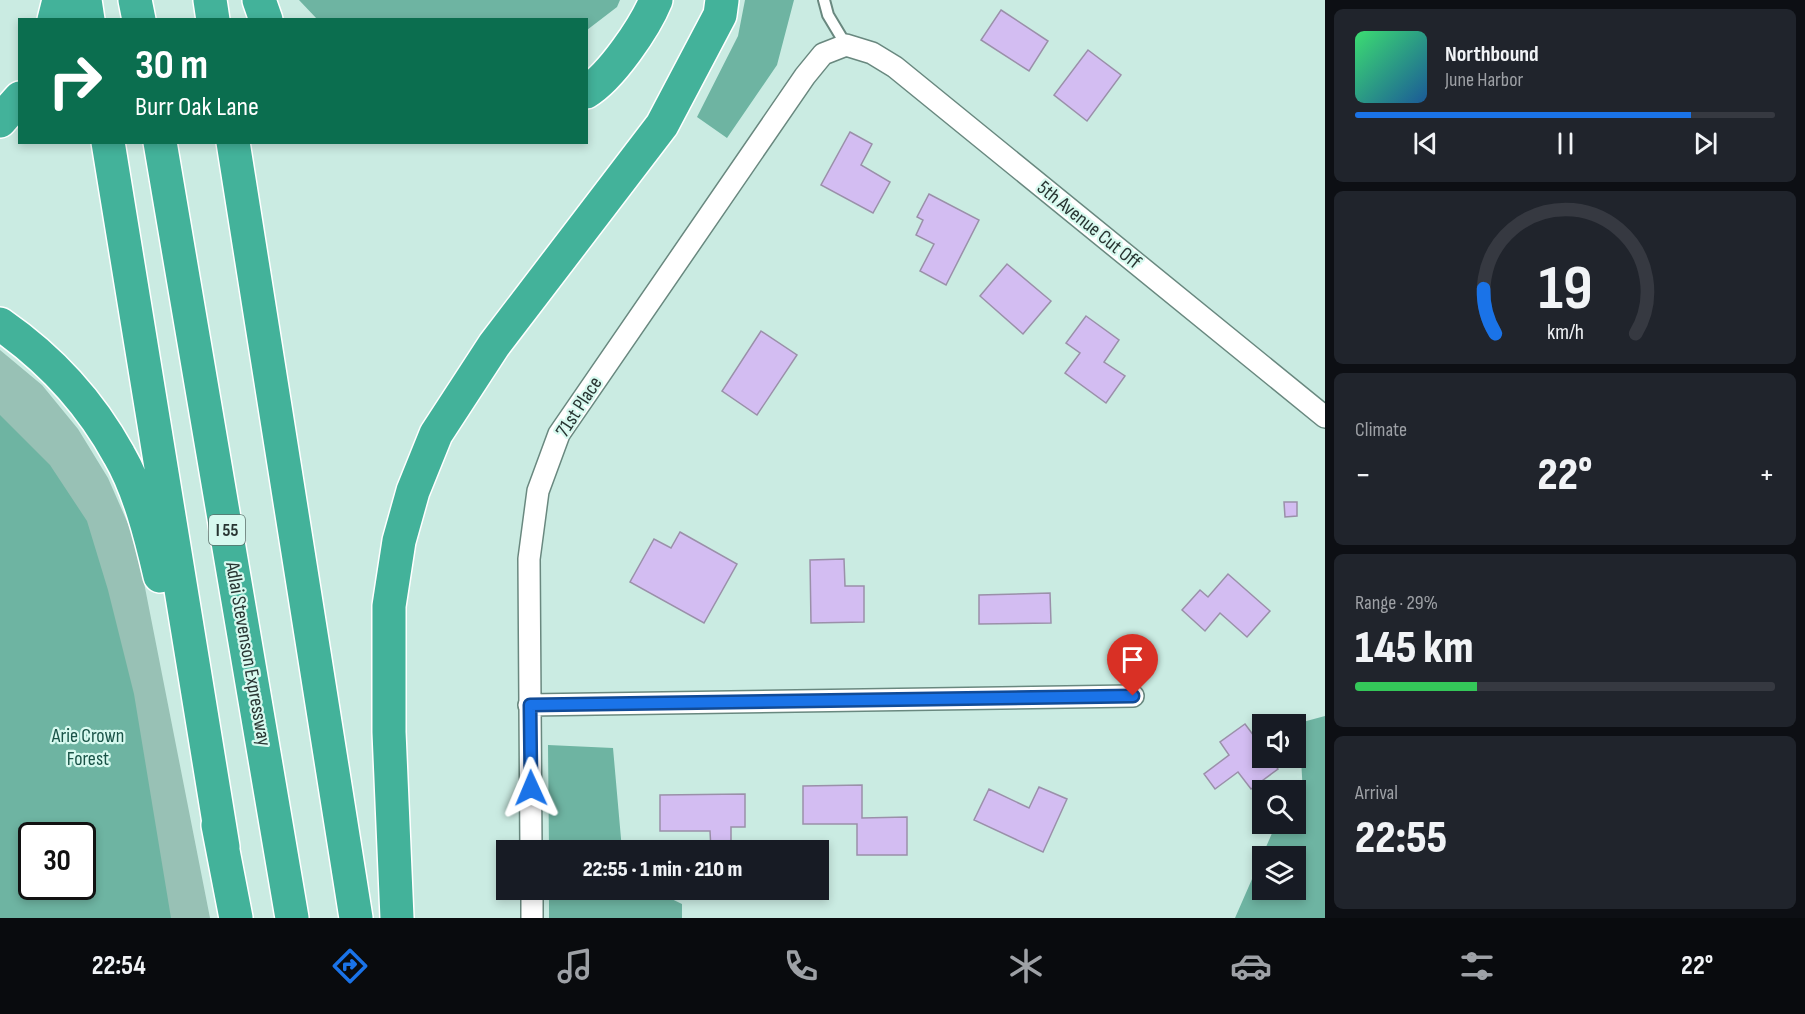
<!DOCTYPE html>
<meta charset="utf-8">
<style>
body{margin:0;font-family:"Sofia Sans Condensed",sans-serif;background:#20242c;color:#f1f3f6;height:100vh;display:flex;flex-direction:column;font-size:22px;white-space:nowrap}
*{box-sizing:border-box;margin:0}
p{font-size:20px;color:#9ea1a6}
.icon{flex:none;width:33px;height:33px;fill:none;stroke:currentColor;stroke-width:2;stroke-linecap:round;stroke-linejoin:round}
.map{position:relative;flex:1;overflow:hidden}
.side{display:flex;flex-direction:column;gap:9px;padding:9px;background:#0d0f14;width:480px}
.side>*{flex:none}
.hud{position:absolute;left:18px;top:18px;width:570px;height:126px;border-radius:0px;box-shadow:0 3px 9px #0003;background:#0b6e4f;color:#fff;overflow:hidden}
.fabs{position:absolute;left:1252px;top:714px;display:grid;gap:12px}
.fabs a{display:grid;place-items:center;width:54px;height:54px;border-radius:0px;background:#171b24;box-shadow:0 3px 9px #0003;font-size:30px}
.speed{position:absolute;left:18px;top:822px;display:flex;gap:12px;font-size:30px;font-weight:700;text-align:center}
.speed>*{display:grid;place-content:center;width:78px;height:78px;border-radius:50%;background:#171b24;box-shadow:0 3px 9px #0003;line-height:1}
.speed .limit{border:3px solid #111;border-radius:9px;background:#fff;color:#111}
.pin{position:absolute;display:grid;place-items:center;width:51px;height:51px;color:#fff;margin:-62px -26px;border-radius:50% 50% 50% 0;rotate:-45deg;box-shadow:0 0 6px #0007}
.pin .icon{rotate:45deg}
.me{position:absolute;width:66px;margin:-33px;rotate:359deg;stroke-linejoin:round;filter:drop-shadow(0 0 4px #0008)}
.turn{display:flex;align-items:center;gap:21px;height:126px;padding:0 18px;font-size:27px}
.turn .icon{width:78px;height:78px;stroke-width:2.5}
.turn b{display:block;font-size:42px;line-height:51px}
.big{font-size:45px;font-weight:800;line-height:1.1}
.side .card{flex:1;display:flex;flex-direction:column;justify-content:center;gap:9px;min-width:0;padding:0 21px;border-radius:9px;background:#20242c}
.side .dial{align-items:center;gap:0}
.dial svg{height:156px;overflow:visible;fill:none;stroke:#363941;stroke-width:7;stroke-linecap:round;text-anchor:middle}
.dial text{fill:#f1f3f6;stroke:none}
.song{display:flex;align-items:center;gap:18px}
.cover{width:72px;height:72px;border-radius:9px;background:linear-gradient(135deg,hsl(140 70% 55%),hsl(210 70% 35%))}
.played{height:6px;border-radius:3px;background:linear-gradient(90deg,#1a73e8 80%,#363941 80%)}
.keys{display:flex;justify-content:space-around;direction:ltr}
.heat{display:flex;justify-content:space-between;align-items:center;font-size:33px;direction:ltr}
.charge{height:9px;border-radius:4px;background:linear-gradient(90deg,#34c759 29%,#363941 0)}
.trip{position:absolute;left:496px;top:840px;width:333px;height:60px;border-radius:0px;background:#171b24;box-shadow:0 3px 9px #0003;font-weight:800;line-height:60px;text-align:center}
.tab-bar{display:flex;height:96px;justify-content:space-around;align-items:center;background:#090b0e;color:#9ea1a6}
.tab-bar .icon{width:42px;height:42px}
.tab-bar .on{color:#1a73e8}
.tab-bar b{font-size:27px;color:#f1f3f6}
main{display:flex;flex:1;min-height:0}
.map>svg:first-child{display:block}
.green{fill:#98c1b5;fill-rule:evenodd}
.forest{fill:#6eb4a2;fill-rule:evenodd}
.building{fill:#d3bdf2;stroke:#9a90a9;stroke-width:1.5}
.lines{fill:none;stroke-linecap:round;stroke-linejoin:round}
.service-casing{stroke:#69887f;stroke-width:14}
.minor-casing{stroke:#69887f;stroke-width:24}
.motorway-casing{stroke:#fff;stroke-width:36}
.service{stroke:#fff;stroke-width:10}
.minor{stroke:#fff;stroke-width:21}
.motorway{stroke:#43b29a;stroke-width:33}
.route-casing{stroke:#114b97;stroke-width:15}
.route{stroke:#1a73e8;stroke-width:10}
.labels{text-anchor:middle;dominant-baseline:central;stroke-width:4.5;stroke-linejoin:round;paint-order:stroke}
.shield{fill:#d7f9ef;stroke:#5c706b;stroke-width:1.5}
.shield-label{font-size:18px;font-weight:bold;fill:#283532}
.street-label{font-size:20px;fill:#283532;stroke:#d7f9ef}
.park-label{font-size:20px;fill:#195347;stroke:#d7f9ef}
</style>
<main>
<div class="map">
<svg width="1325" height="918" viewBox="0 0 1325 918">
<rect width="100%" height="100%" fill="#caebe2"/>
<path class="green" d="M0,350L42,385L78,429L108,478L136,542L210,918H0ZM32,836H82V886H32Z"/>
<path class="forest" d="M299,0H620L617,7L587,30L586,20L317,19Z
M745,0H794L777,65L727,138L697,117L738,36Z
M0,415L50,465L87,521L108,590L134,694L171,918H0ZM32,836H82V886H32Z
M1325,716V918H1235L1276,824H1296V800L1303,794L1299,723ZM1296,856V890H1263V856Z
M548,745L613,748L622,850H549Z
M549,890H653L682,904V918H549Z"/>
<path class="building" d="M1001,10L1048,41L1029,71L981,40Z
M1088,50L1121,75L1087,121L1054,95Z
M850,132L872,144L861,165L890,182L873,213L821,185Z
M929,194L979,220L946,285L920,271L934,244L916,235L923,220L917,217Z
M1007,264L1051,301L1023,334L980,296Z
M1086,316L1119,340L1104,362L1125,376L1106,403L1065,373L1080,353L1066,343Z
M761,331L797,355L757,415L722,391Z
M1284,502H1297V516L1285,517Z
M680,532L737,564L704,623L630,582L654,539L671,548Z
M844,559L845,586H864V622L811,623L810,560Z
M1228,574L1270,611L1247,637L1220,613L1205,631L1182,610L1200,590L1208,597Z
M1050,593L1051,623L979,624V595Z
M1245,724L1263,748V758H1270L1278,769L1251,789L1238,772L1215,789L1204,774L1229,755L1220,742Z
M862,785V818L907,817V855H857V824H803V786Z
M1039,787L1067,799L1043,852L974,820L989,789L1029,808Z
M745,794V827H731V850H711L710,831H660V795Z"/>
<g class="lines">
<defs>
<path id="service" d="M824,0L828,15L846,45"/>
<path id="minor" d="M529,705L1133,696
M531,850L529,559L538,491L559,434L805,76L823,54L846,45L872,53L895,67L1325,417
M532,890V918"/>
<path id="motorway" d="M85,0L88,20
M135,0L139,20
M210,0L213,20
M259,0L266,20
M54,20L59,0
M586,92C611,77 645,27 656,0
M0,121L20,98
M108,142L223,847
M160,142L292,918
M233,142L356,918
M0,324C49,358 90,402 119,455C139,489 151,537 160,576
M218,825L236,918
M397,918L389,732V606L399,541L413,491L436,434L494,345L662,125L720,15L722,0"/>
</defs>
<use href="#service" class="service-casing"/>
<use href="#minor" class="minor-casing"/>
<use href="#motorway" class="motorway-casing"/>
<use href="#service" class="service"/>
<use href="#minor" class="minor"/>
<use href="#motorway" class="motorway"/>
</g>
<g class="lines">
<defs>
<path id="route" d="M531,788L530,705L1133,696"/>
</defs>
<use href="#route" class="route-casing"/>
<use href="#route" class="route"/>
</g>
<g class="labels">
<rect class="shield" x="209" y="515" width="36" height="30" rx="4.5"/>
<g class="shield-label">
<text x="227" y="530">I 55</text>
</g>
<g class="street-label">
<text transform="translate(1089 225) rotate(39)">5th Avenue Cut Off</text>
<text transform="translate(579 407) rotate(-57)">71st Place</text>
<text transform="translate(248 654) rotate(80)">Adlai Stevenson Expressway</text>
</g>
<g class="park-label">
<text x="88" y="736">Arie Crown<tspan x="88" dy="23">Forest</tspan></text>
</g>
</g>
</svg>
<div class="fabs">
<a><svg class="icon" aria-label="sound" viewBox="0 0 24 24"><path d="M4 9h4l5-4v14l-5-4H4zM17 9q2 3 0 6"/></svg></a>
<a><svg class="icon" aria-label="search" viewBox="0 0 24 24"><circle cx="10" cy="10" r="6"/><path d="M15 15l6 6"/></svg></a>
<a><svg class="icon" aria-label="layers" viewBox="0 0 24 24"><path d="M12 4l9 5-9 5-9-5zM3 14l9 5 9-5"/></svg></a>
</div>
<div class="speed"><div class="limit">30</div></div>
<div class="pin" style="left:1133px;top:696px;background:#d93025"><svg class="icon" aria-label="arrive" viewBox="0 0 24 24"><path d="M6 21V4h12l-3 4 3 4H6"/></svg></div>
<svg class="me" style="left:531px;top:788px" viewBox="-20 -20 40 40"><path d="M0-17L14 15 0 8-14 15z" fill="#1a73e8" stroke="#fff" stroke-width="4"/></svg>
<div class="trip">22:55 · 1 min · 210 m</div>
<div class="hud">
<div class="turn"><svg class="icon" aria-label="right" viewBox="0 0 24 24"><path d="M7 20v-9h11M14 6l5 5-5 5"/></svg><div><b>30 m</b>Burr Oak Lane</div></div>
</div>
</div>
<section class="side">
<div class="card">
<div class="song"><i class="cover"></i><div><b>Northbound</b><p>June Harbor</p></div></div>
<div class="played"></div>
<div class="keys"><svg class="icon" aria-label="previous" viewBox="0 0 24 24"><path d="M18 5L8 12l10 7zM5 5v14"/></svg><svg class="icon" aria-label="pause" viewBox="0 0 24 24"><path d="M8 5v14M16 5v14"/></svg><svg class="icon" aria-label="next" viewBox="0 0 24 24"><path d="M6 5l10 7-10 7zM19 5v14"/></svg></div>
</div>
<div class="card dial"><svg viewBox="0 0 100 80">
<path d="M14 69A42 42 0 1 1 86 69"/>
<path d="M14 69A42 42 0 0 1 8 46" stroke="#1a73e8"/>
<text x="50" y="56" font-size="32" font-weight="700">19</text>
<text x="50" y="72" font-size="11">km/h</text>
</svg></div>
<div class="card"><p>Climate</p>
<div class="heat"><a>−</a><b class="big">22°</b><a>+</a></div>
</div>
<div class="card"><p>Range · 29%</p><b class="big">145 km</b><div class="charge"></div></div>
<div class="card"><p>Arrival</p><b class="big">22:55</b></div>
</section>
</main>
<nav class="tab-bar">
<b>22:54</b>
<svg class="icon on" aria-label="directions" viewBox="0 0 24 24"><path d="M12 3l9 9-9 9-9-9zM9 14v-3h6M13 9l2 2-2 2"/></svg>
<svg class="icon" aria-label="music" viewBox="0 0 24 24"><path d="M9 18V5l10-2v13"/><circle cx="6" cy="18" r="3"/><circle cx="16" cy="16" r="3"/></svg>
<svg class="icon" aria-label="phone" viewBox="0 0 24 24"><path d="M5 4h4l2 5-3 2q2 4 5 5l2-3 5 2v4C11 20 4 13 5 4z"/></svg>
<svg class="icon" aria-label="climate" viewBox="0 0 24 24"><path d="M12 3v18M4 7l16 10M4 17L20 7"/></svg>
<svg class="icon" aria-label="car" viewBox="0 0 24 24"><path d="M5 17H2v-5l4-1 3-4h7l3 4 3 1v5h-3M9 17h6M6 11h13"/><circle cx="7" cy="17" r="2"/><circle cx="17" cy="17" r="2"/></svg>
<svg class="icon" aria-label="filters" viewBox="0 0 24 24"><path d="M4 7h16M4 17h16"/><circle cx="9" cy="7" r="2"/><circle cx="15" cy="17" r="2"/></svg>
<b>22°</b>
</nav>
